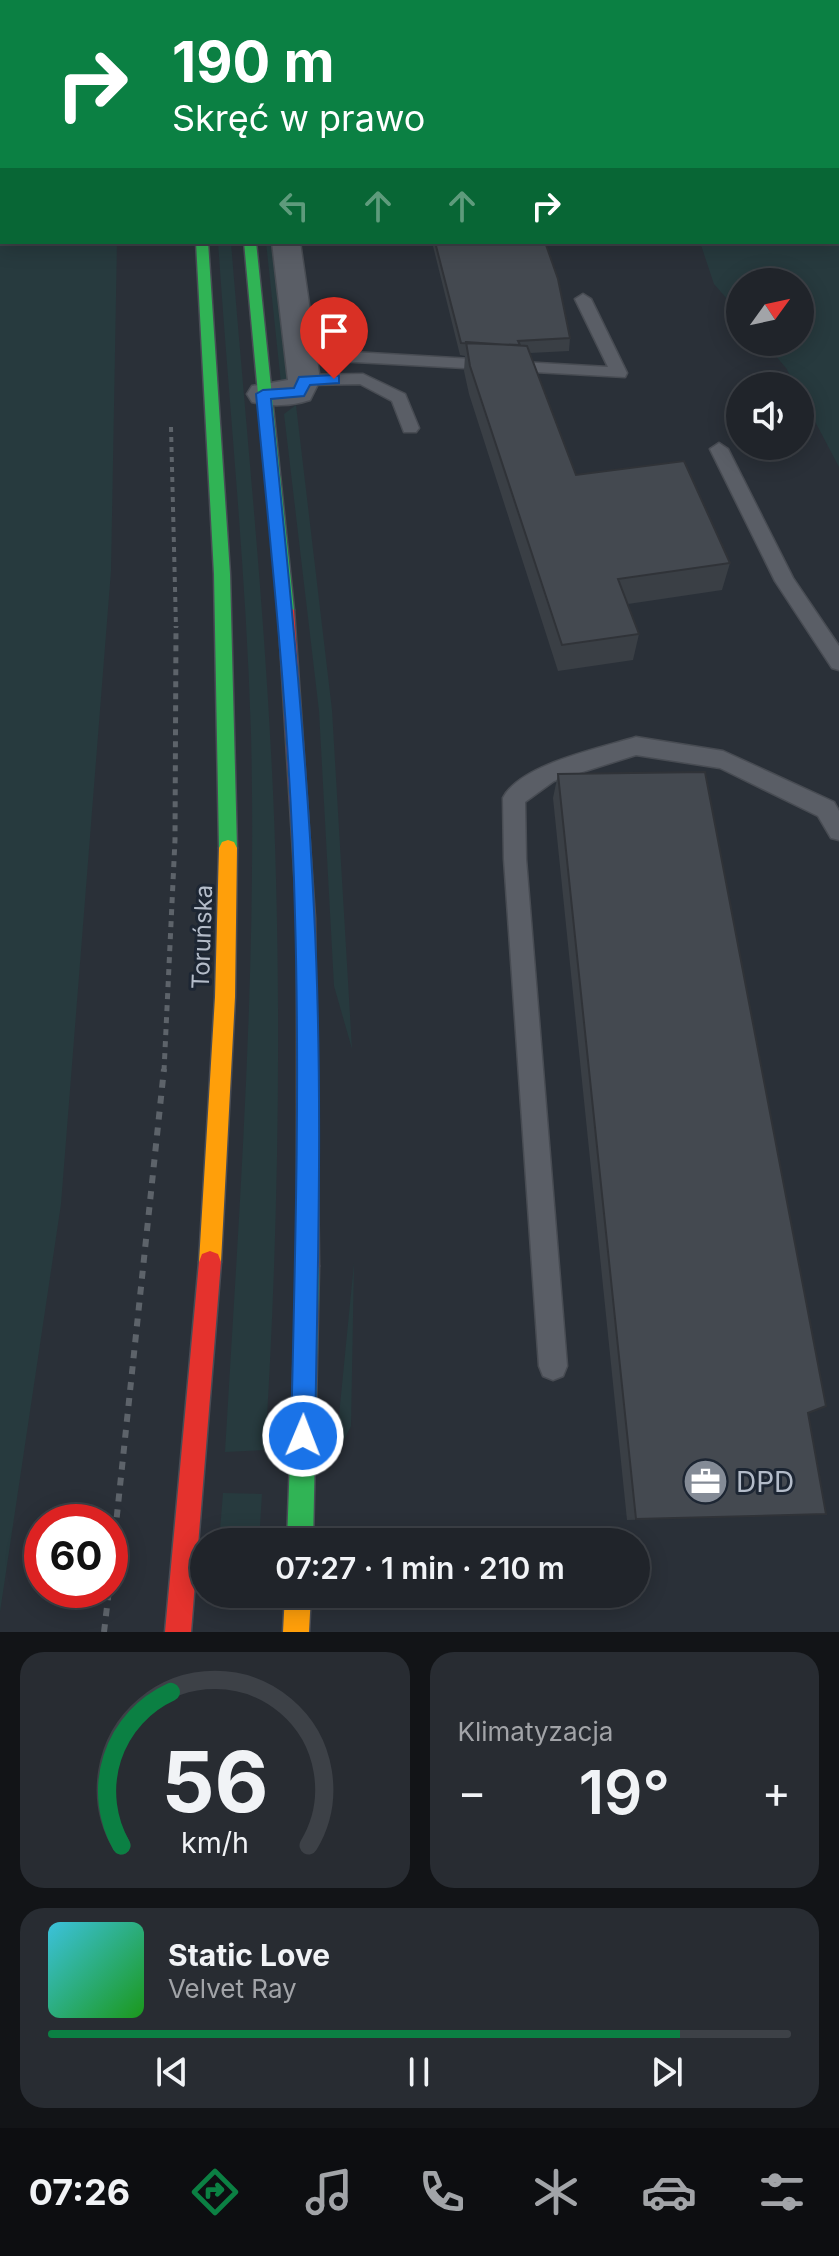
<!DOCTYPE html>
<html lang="pl">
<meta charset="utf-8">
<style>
body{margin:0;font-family:Inter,sans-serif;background:#282c32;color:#f1f3f6;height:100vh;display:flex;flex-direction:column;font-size:30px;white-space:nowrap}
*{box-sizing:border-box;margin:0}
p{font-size:26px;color:#a2a4a8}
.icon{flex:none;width:44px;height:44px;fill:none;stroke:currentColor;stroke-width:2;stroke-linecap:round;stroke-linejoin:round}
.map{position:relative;height:1632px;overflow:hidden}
.drawer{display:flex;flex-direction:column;gap:20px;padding:20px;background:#121417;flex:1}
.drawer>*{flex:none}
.banner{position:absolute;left:0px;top:0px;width:840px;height:244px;box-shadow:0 4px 20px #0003,0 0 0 2px #3d4147;background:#0b8043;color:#fff;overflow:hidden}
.needle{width:52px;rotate:57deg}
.tools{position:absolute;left:726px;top:268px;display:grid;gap:16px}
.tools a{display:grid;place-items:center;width:88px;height:88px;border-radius:50%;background:#20242a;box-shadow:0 4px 20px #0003,0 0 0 2px #3d4147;font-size:40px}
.speed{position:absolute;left:24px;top:1504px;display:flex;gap:16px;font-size:40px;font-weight:700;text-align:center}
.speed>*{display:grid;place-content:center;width:104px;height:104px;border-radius:50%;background:#20242a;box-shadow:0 4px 20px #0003,0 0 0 2px #3d4147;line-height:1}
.speed .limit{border:12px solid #d22;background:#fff;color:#111}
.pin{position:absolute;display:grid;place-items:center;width:68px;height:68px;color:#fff;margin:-82px -34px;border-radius:50% 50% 50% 0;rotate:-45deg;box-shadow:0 0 8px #0007}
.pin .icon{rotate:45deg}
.me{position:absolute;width:88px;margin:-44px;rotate:1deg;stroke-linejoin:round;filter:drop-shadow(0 0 6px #0008)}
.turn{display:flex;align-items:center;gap:28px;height:168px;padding:0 40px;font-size:36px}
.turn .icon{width:104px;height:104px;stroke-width:2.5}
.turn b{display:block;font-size:56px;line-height:68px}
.lanes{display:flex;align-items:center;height:76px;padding:0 40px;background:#0003;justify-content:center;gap:40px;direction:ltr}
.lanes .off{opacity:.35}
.big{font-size:60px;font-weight:600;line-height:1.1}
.drawer .card{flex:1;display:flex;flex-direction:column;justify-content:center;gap:12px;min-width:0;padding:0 28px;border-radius:24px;background:#282c32}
.drawer .dial{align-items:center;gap:0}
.dial svg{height:208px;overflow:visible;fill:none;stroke:#3d4147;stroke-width:7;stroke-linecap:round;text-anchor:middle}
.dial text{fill:#f1f3f6;stroke:none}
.song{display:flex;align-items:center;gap:24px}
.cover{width:96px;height:96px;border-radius:12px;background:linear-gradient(135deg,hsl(190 70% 55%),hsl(120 70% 35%))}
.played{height:8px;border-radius:4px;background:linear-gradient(90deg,#0b8043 85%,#3d4147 85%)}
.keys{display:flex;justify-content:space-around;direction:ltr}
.heat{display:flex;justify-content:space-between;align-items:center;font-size:44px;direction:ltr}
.drawer .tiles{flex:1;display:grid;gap:20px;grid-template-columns:1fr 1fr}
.card:last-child{grid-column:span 2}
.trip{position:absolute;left:190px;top:1528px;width:460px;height:80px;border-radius:40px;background:#20242a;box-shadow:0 4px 20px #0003,0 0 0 2px #3d4147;font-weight:600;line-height:80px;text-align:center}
.dock{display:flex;height:128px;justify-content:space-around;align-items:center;background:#0d0e11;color:#a2a4a8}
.dock .icon{width:56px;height:56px}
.dock .on{color:#0b8043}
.dock b{font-size:36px;color:#f1f3f6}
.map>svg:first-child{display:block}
.green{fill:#273a3e}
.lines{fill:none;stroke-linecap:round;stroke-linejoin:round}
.lane-casing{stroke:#484c53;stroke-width:3}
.street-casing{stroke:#484c53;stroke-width:3}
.fast-casing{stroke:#484c55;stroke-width:3}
.slow-casing{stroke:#484c55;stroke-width:3}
.jam-casing{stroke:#484c55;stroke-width:3}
.path-far2{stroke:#5d636a;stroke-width:4;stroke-dasharray:5 5;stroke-linecap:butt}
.path-far1{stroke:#5d636a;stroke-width:5;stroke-dasharray:6 6;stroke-linecap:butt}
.path{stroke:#5d636a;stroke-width:6;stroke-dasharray:8 8;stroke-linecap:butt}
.lane{fill:#5a5e66;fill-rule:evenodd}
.street{fill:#5a5e66;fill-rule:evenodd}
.fast{fill:#30b455;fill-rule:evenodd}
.slow{fill:#ff9f0a;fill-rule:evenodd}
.jam{fill:#e5322d;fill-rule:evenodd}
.wall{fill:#3a3f45}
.building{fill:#444950;stroke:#303338;stroke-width:2}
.route{fill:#1a73e8;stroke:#114b97;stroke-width:2}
.labels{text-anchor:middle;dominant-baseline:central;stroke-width:6;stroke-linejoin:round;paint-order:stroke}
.street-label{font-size:24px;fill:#b4bcc9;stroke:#1d2633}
.near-poi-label{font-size:28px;fill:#b4bcc9;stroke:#1d2633;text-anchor:start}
</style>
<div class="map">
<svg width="839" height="1632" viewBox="0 0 839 1632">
<rect width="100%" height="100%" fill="#2a3038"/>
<path class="green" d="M0,0H122L2,2V242H117L111,571L61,1204L0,1612Z
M489,0H839V113L838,2Z
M839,227V467L800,393V386H796L786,368L764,342H800V282H740V314L714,284L700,242H838Z
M218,242H231C248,454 271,666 276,879C281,1068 277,1261 265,1450L225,1452C239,1213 257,974 251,734C246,570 229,406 218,242Z
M266,242H275L291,382L281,383Z
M296,405L332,710L352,1049L334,986L319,711L284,414Z
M354,1263L351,1426L341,1446H336Z
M223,1493L262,1494L259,1542H219Z"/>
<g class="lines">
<defs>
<path id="lane" d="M583,294L591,299L627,373L625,377L301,359L293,354L301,349L608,367L575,299Z
M363,374L405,394L419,428L416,432H404L392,401L360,384L304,385L296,380L304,375Z
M719,443L728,449L793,578L839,646V670L832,668L775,581L710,449Z
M636,737L723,751L834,802L839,811V840L831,838L818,816L720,768L636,755L554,781L525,802L526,859L567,1366L563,1376L553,1380L543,1376L539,1366L504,859L503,798C520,764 601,748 636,737Z"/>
<path id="street" d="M272,242H300L320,380L310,400C292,406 270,407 252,402L247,394L252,386L288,380Z"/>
<path id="fast" d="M196,242H208L230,574L237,848L234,854L228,856L222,854L219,848L214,574Z
M244,242H256L294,610L286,616L278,610Z
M308,1255L316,1258L319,1266L313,1542H287L297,1266L300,1258Z"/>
<path id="slow" d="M222,0H232V2H222Z
M228,840L234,842L237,848L235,997L221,1262L218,1270L210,1273L202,1270L199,1262L215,997L219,848L222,842Z
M285,1594H311L309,1632H283Z"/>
<path id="jam" d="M182,0H192V2H182Z
M286,604L294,610L315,918L319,1266L316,1274L308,1277L300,1274L297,1266V918L278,610Z
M210,1251L218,1254L221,1262L191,1632H165L199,1262L202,1254Z"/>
</defs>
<use href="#lane" class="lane-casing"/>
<use href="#street" class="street-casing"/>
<use href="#fast" class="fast-casing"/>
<use href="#slow" class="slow-casing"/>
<use href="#jam" class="jam-casing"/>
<path class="path-far2" d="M171,427L176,628"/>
<path class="path-far1" d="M164,1071L175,840L176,626"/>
<path class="path" d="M110,1581L164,1069
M104,1632L109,1590"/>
<use href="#lane" class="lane"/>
<use href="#street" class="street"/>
<use href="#fast" class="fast"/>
<use href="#slow" class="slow"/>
<use href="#jam" class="jam"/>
</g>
<path class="wall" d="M432,242H545L570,338L569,351L530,353L576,475L730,563L722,590L628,604L639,634L633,660L558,671L469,394L464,371L465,356L460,355Z
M558,774L808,1413L826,1514L627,1520L553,798Z"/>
<path class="building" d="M435,242H545L558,279L570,338L518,341L520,345L461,343Z
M466,342L527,346L576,475L684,461L730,563L618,579L639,634L562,645L470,366Z
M705,772L826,1406L808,1413L826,1514L636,1519L558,774Z"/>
<path class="route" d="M334,375L339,376V383L310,385L304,396L271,399C288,569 306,739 314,910C323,1085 318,1261 315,1436L312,1445L303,1449L295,1445L291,1436C295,1262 300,1089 295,915C291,740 273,568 256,394L263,390L294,388L299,377Z"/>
<defs>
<symbol id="office-disc" viewBox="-11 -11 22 22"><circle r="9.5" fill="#848b96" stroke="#1d2633"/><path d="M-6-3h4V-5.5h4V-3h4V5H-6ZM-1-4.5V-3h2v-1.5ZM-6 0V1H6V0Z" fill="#fff"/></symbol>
</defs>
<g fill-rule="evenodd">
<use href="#office-disc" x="680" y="1456" width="51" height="51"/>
</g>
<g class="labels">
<g class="street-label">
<text transform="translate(202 937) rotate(-88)">Toruńska</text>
</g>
<g class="near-poi-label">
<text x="736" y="1482">DPD</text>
</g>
</g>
</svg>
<div class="tools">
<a><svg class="needle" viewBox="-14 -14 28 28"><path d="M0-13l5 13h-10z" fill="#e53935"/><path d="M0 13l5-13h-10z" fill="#a2a4a8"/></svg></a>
<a><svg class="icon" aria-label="sound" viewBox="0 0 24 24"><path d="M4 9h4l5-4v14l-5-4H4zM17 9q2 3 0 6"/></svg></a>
</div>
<div class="speed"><div class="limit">60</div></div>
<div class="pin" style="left:334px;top:379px;background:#d93025"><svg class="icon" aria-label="arrive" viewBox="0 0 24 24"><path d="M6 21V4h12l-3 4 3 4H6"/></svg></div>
<svg class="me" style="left:303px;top:1436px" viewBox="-20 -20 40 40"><circle r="17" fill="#1a73e8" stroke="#fff" stroke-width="3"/><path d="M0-11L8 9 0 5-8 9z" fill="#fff"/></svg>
<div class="trip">07:27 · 1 min · 210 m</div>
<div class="banner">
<div class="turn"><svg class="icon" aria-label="right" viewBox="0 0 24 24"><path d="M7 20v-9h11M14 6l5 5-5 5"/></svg><div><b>190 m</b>Skręć w prawo</div></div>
<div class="lanes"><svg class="icon off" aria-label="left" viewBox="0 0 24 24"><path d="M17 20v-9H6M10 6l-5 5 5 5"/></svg><svg class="icon off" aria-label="ahead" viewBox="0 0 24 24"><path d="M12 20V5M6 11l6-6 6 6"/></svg><svg class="icon off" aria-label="ahead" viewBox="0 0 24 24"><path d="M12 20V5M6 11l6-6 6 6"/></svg><svg class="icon" aria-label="right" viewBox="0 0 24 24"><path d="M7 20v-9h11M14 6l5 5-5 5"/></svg></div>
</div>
</div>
<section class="drawer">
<div class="tiles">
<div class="card dial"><svg viewBox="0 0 100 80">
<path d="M14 69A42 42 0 1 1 86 69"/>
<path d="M14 69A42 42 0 0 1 33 10" stroke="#0b8043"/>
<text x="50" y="56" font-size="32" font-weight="700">56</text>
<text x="50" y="72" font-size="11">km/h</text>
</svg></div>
<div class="card"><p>Klimatyzacja</p>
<div class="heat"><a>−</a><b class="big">19°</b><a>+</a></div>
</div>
<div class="card">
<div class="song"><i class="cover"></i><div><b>Static Love</b><p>Velvet Ray</p></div></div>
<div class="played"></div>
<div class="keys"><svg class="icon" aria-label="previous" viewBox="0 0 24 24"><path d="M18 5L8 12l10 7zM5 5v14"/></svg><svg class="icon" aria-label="pause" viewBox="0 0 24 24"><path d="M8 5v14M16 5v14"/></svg><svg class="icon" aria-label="next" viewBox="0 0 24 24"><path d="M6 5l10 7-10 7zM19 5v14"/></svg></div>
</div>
</div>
</section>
<nav class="dock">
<b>07:26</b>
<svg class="icon on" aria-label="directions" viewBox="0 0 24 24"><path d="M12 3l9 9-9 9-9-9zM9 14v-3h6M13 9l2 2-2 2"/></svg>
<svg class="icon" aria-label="music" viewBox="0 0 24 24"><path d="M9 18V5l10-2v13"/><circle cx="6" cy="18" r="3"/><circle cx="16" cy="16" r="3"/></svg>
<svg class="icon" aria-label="phone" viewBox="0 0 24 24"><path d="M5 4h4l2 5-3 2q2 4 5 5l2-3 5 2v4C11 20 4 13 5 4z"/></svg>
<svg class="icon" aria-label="climate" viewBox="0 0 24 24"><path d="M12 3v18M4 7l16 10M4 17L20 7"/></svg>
<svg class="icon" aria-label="car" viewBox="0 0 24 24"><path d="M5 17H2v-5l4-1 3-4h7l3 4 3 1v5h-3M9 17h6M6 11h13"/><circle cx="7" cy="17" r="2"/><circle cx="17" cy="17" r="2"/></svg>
<svg class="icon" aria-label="filters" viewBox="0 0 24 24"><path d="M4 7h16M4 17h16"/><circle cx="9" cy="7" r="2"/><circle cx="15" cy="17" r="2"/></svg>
</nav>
